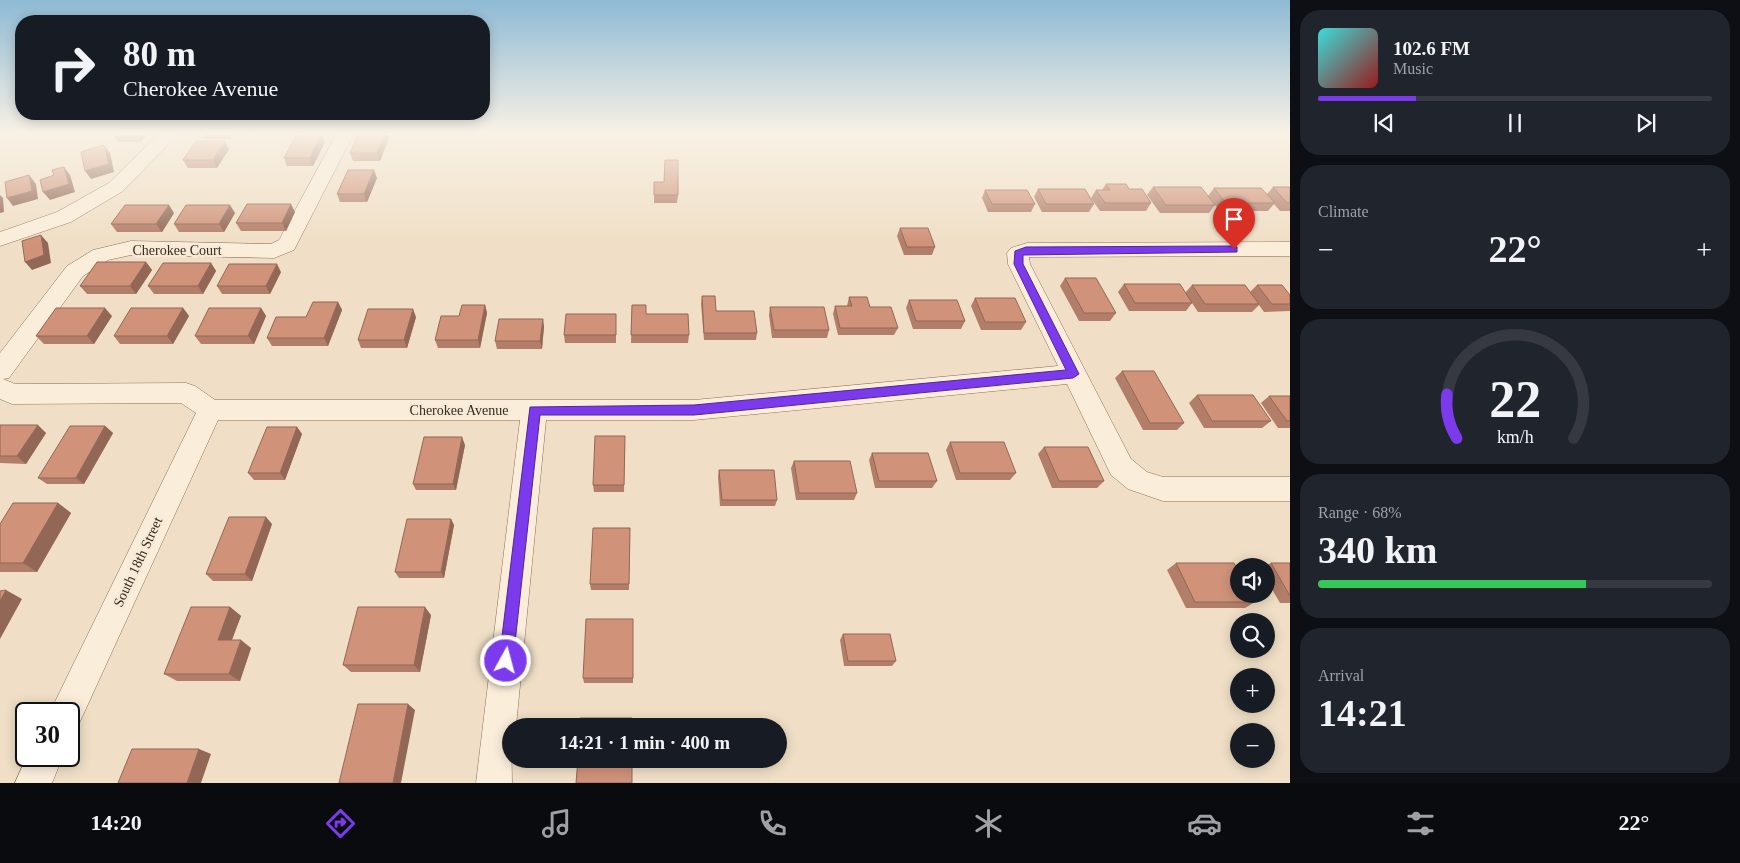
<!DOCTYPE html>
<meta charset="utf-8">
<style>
body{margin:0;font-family:"Times New Roman",serif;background:#20242c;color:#f1f3f6;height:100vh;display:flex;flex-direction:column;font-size:19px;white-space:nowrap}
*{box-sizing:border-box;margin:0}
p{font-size:16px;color:#9ea1a6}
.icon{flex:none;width:28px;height:28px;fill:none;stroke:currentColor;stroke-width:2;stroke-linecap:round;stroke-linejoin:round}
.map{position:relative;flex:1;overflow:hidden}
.sheet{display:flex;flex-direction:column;gap:10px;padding:10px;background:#0d0f14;width:450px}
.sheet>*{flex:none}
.top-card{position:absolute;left:15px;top:15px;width:475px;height:105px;border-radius:20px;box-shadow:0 2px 12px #0003;background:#171b24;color:#f1f3f6;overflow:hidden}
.controls{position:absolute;left:1230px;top:558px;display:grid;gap:10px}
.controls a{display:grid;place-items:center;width:45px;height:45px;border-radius:50%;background:#171b24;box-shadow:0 2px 12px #0003;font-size:25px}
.speed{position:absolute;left:15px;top:702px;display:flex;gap:10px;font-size:25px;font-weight:700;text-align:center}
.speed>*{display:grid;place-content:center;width:65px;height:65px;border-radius:50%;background:#171b24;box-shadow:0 2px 12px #0003;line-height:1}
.speed .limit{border:2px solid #111;border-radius:8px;background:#fff;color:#111}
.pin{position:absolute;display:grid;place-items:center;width:42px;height:42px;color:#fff;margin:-51px -21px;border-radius:50% 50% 50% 0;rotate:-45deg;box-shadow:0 0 5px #0007}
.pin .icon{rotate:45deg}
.me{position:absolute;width:55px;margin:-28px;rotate:7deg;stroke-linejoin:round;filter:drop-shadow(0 0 4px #0008)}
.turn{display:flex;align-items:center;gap:18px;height:105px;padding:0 25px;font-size:22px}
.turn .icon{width:65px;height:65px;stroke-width:2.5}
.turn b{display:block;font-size:35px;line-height:42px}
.big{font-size:38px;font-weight:700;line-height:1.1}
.sheet .tile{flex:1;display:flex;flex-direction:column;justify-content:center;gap:8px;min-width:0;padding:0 18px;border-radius:20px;background:#20242c}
.sheet .dial{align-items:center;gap:0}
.dial svg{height:130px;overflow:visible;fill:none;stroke:#363941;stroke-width:7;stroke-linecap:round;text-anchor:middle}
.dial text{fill:#f1f3f6;stroke:none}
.song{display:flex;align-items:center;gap:15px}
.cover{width:60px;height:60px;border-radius:8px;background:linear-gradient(135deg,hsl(180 70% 55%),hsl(0 70% 35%))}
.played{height:5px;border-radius:2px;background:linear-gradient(90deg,#7c3aed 25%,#363941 25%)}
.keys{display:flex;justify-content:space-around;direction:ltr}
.heat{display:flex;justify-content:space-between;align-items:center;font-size:28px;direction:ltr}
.charge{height:8px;border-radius:4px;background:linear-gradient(90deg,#34c759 68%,#363941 0)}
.trip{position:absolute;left:502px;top:718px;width:285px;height:50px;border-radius:25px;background:#171b24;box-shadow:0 2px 12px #0003;font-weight:700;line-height:50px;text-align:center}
.menu{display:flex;height:80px;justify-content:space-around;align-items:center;background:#090b0e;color:#9ea1a6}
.menu .icon{width:35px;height:35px}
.menu .current{color:#7c3aed}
.menu b{font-size:22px;color:#f1f3f6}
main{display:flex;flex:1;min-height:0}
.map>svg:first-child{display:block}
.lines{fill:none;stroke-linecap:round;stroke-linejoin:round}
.minor-casing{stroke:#8d6f5a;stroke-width:1}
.minor{fill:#faedda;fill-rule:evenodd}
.wall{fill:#b37e69}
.shaded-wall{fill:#926755}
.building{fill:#d0937a;stroke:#926755}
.route{fill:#7c3aed;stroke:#51269a}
.labels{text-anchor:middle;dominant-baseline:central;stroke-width:5;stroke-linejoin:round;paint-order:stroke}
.street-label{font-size:14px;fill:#3c2a1f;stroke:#f7ead6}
</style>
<main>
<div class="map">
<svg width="1290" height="783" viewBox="0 0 1290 783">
<rect width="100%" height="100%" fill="#f0dfc6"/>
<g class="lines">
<defs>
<path id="minor" d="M161,132H180L123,191L71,222L0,246V232L57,212L109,183Z
M337,133H349L352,137L294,250L274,258L131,255L108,260L83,276L9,378L3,379L15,384L186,383L195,386L215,400H694L1058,366L1008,264L1007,253L1011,248L1027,243L1290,242V256L1029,257L1030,264L1131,459L1147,472L1163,477H1290V501H1163L1128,489L1111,475L1067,384L694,420H546L516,726H511L512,783H476L520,420H218L78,726L69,730V714H49L196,413L181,403L12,404L0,399V353L67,266L93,250L131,241L271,244L279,240Z
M27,756H63L52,783H15Z"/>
</defs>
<use href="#minor" class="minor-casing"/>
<use href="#minor" class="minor"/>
</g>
<path class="wall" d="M114,132H149L141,142H118L113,134Z
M201,132H233L229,139H205Z
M359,132H388L389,137L380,161H353L350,153Z
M325,142L313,166H287L284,158Z
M229,149L217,168H188L183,160Z
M377,178L367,202H340L337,194Z
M654,182L678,195L677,203H654Z
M1106,184L1129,189L1151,203L1146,211H1100L1091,198L1096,190H1102Z
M1153,187L1208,196L1214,188L1267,194L1273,187H1290V211H1280L1274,204L1268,211H1220L1215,205L1209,213H1160L1147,195Z
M1038,189L1094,204L1089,212H1042L1034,197Z
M985,190L1035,204L1031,212H988L982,198Z
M295,212L286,231H241L236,223Z
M174,213L162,232H117L111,224Z
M235,213L224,232H179L174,224Z
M900,228L935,247L932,255H904L897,236Z
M146,262L152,270L136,294H87L80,286Z
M211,263L216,271L203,294H154L148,286Z
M281,272L270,294H222L217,286Z
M1065,278L1116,313L1110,321H1079L1060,286Z
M1124,284L1185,293L1192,285L1250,292L1257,285L1290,295V311L1264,312L1259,305L1252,312H1198L1192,303L1186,311H1129L1118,292Z
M702,296L716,311L757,333L756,340H704L701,304Z
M849,297L870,307L898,328L894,335H838L833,314L835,306H847Z
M975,298L1026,322L1021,330H981L971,306Z
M909,300L965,321L961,329H913L906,308Z
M338,302L342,310L328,346H272L267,338Z
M485,305L487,313L480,348H438L435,340L459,316Z
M632,305L646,314L689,335L688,343H631Z
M770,307L829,330L827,338H772L769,315Z
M183,308L189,316L173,344H120L114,336Z
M261,308L266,316L254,344H201L195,336Z
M616,314V343H565L564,335Z
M112,316L94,344H44L36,336Z
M416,317L407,348H361L358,340Z
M544,326L542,349H497L495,341Z
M1122,371L1184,423L1177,430H1143L1115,378Z
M1197,395L1271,421L1262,428H1204L1189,403Z
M1269,396H1290V428H1278L1261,403Z
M0,425L46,433L26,464L0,463Z
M105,426L113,433L84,484H47L38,478Z
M297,427L302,434L285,480H254L248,473Z
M950,442L1016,473L1010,480H956L946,450Z
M625,443L624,492H594L593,485Z
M465,445L456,490H416L413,484Z
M1044,447L1104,481L1097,488H1052L1038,454Z
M872,453L937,481L932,488H875L869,460Z
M794,461L857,493L854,500H796L791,468Z
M719,470L777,500L775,506H720L718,477Z
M58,503L71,513L37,572H0V524Z
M451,519L454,525L444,578H399L395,572Z
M272,524L252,581H213L206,574Z
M630,534L629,590H591L590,584Z
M1176,563L1255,602L1245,608H1186L1167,570Z
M1271,563H1290V603H1280L1266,579V566H1265Z
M230,607L241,616L231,640L251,648L240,681H177L164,674Z
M431,615L420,672H351L343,665Z
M633,619V683H584L583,678Z
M843,634L896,661L892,666H844L840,640Z"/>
<path class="shaded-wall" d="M138,132H149L141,142L136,134Z
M225,132H233L229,139Z
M385,132H388L389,137L380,161L377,153Z
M321,134L325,142L313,166L310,158Z
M225,141L229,149L217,168L213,160Z
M104,145L110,153L114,172L91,179L85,171Z
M64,167L70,175L75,192L50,200L43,192Z
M374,170L377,178L367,202L364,194Z
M29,175L36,184L38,199L13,206L7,198Z
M0,195L3,198L4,212L0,213Z
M291,204L295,212L286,231L282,223Z
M169,205L174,213L162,232L156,224Z
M230,205L235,213L224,232L219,224Z
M41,235L48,243L51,263L32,270L25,262Z
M146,262L152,270L136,294L130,286Z
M211,263L216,271L203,294L198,286Z
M277,264L281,272L270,294L266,286Z
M338,302L342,310L328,346L324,338Z
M485,305L487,313L480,348L478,340Z
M105,308L112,316L94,344L87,336Z
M183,308L189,316L173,344L167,336Z
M261,308L266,316L254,344L248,336Z
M413,309L416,317L407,348L404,340Z
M543,319L544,326L542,349L540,341Z
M38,425L46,433L26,464L17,456Z
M105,426L113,433L84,484L76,478Z
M297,427L302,434L285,480L280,473Z
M462,437L465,445L456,490L453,484Z
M58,503L71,513L37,572L23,563Z
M266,517L272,524L252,581L245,574Z
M451,519L454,525L444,578L441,572Z
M6,590L22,599L0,639V601Z
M230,607L241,616L229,648L218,640Z
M425,607L431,615L420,672L414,665Z
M241,640L251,648L240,681L229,674Z
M408,704L415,710L401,783H393Z
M199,749L211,754L201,783H187Z"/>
<path class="building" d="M114,132H138L136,134H113Z
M359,132H385L377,153H350Z
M297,134H321L310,158H284Z
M196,141H225L213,160H183Z
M104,145L109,164L85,171L81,152Z
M665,160H678V195H654V182H664Z
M64,167L69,184L43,192L40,180L54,175L52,170Z
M348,170H374L364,194H337Z
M29,175L32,191L7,198L5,182Z
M1106,184H1126L1129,189H1142L1151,203H1105L1096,190H1110Z
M1153,187H1201L1215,205H1166Z
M1273,187H1290V203H1287Z
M1214,188H1261L1275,203H1226Z
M1038,189H1085L1094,204H1046Z
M985,190H1027L1035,204H992Z
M247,204H291L282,223H236Z
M125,205H169L156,224H111Z
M186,205H230L219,224H174Z
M900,228H928L935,247H907Z
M41,235L44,255L25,262L22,241Z
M97,262H146L130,286H80Z
M163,263H211L198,286H148Z
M229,264H277L266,286H217Z
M1065,278H1096L1116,313H1084Z
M1124,284H1180L1192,303H1135Z
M1192,285H1245L1259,304H1205Z
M1257,285H1282L1290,295V304H1272Z
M702,296H715L716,311H754L757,333H704Z
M849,297H867L870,307H891L898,328H840L835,306H852Z
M975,298H1015L1026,322H985Z
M909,300H957L965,321H916Z
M313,302H338L324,338H267L276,317H306Z
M462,305H485L478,340H435L441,316H459Z
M632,305H646V314H688L689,335H631Z
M770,307H824L829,330H774Z
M56,308H105L87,336H36Z
M131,308H183L167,336H114Z
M209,308H261L248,336H195Z
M368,309H413L404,340H358Z
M566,314H616V335H564Z
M499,319H543L540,341H495Z
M1122,371H1154L1184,423H1150Z
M1197,395H1253L1271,421H1212Z
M1269,396H1290V421H1287Z
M0,425H38L17,456H0Z
M70,426H105L76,478H38Z
M267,427H297L280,473H248Z
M595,436H625L624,485H593Z
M424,437H462L453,484H413Z
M950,442H1004L1016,473H960Z
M1044,447H1088L1104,481H1059Z
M872,453H928L937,481H879Z
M794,461H850L857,493H799Z
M719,470H774L777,500H722Z
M13,503H58L23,563H0V524Z
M229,517H266L245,574H206Z
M407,519H451L441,572H395Z
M593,528H630L629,584H590Z
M1176,563H1234L1239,573V594H1250L1255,602H1195Z
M1271,563H1290V596Z
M6,590L0,601V591Z
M191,607H230L218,640H241L229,674H164Z
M358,607H425L414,665H343Z
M586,619H633V678H583Z
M843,634H890L896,661H848Z
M358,704H408L393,783H339Z
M580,718H632V726H579Z
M132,749H199L187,783H118Z
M578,759H632V783H576Z"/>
<linearGradient id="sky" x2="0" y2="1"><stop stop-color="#8ebad5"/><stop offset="0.55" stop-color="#f8f1e5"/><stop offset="1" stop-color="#f8f1e5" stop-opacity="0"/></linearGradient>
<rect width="1290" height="242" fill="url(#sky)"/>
<path class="route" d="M1234,246L1237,247V252L1023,255V264L1079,374L1073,378L694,415H540L513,661L511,666L506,668L501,666L499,661L530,407L694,405L1066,370L1014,264L1015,251L1026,247Z"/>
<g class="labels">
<g class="street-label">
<text x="177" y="250">Cherokee Court</text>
<text x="459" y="410">Cherokee Avenue</text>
<text transform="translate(138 562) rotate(-65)">South 18th Street</text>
</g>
</g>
</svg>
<div class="controls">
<a><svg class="icon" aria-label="sound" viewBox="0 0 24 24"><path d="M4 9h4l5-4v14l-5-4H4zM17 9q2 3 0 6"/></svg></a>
<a><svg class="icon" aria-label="search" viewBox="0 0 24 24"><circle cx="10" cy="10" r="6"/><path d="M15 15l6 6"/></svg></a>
<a>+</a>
<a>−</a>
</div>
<div class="speed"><div class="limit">30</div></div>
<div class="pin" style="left:1234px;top:249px;background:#d93025"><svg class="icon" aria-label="arrive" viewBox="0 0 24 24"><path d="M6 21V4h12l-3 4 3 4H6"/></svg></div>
<svg class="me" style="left:506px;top:661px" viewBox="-20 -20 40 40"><circle r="17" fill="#7c3aed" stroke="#fff" stroke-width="3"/><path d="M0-11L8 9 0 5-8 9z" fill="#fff"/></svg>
<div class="trip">14:21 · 1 min · 400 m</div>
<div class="top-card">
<div class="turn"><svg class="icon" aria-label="right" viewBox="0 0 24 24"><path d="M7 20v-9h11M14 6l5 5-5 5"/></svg><div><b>80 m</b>Cherokee Avenue</div></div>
</div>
</div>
<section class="sheet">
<div class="tile">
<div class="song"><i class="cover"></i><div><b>102.6 FM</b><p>Music</p></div></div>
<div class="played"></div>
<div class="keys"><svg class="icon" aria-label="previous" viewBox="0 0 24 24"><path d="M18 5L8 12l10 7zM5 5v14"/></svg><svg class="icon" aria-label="pause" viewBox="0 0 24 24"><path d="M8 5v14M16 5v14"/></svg><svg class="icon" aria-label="next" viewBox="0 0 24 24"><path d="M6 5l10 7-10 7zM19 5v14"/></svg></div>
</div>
<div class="tile"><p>Climate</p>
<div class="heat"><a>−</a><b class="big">22°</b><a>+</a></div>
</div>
<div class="tile dial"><svg viewBox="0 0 100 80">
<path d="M14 69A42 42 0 1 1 86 69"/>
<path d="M14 69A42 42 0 0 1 8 42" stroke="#7c3aed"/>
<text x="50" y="56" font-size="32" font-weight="700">22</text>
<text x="50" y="72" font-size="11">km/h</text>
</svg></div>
<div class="tile"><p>Range · 68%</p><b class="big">340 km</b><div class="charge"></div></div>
<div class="tile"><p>Arrival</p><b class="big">14:21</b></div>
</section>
</main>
<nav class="menu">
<b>14:20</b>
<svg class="icon current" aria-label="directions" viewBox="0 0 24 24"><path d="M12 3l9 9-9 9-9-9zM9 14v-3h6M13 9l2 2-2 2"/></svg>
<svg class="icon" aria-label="music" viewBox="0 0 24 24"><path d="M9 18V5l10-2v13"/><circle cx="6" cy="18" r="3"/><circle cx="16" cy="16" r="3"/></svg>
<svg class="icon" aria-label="phone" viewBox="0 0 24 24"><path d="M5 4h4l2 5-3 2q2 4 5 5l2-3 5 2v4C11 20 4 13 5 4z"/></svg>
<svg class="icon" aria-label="climate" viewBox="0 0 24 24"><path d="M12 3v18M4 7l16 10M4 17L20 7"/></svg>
<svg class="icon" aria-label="car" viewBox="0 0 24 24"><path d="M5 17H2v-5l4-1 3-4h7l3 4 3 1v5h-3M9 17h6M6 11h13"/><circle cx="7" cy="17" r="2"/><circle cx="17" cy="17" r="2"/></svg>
<svg class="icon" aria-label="filters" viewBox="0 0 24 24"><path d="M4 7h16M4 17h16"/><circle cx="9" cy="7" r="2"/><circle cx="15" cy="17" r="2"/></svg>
<b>22°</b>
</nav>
